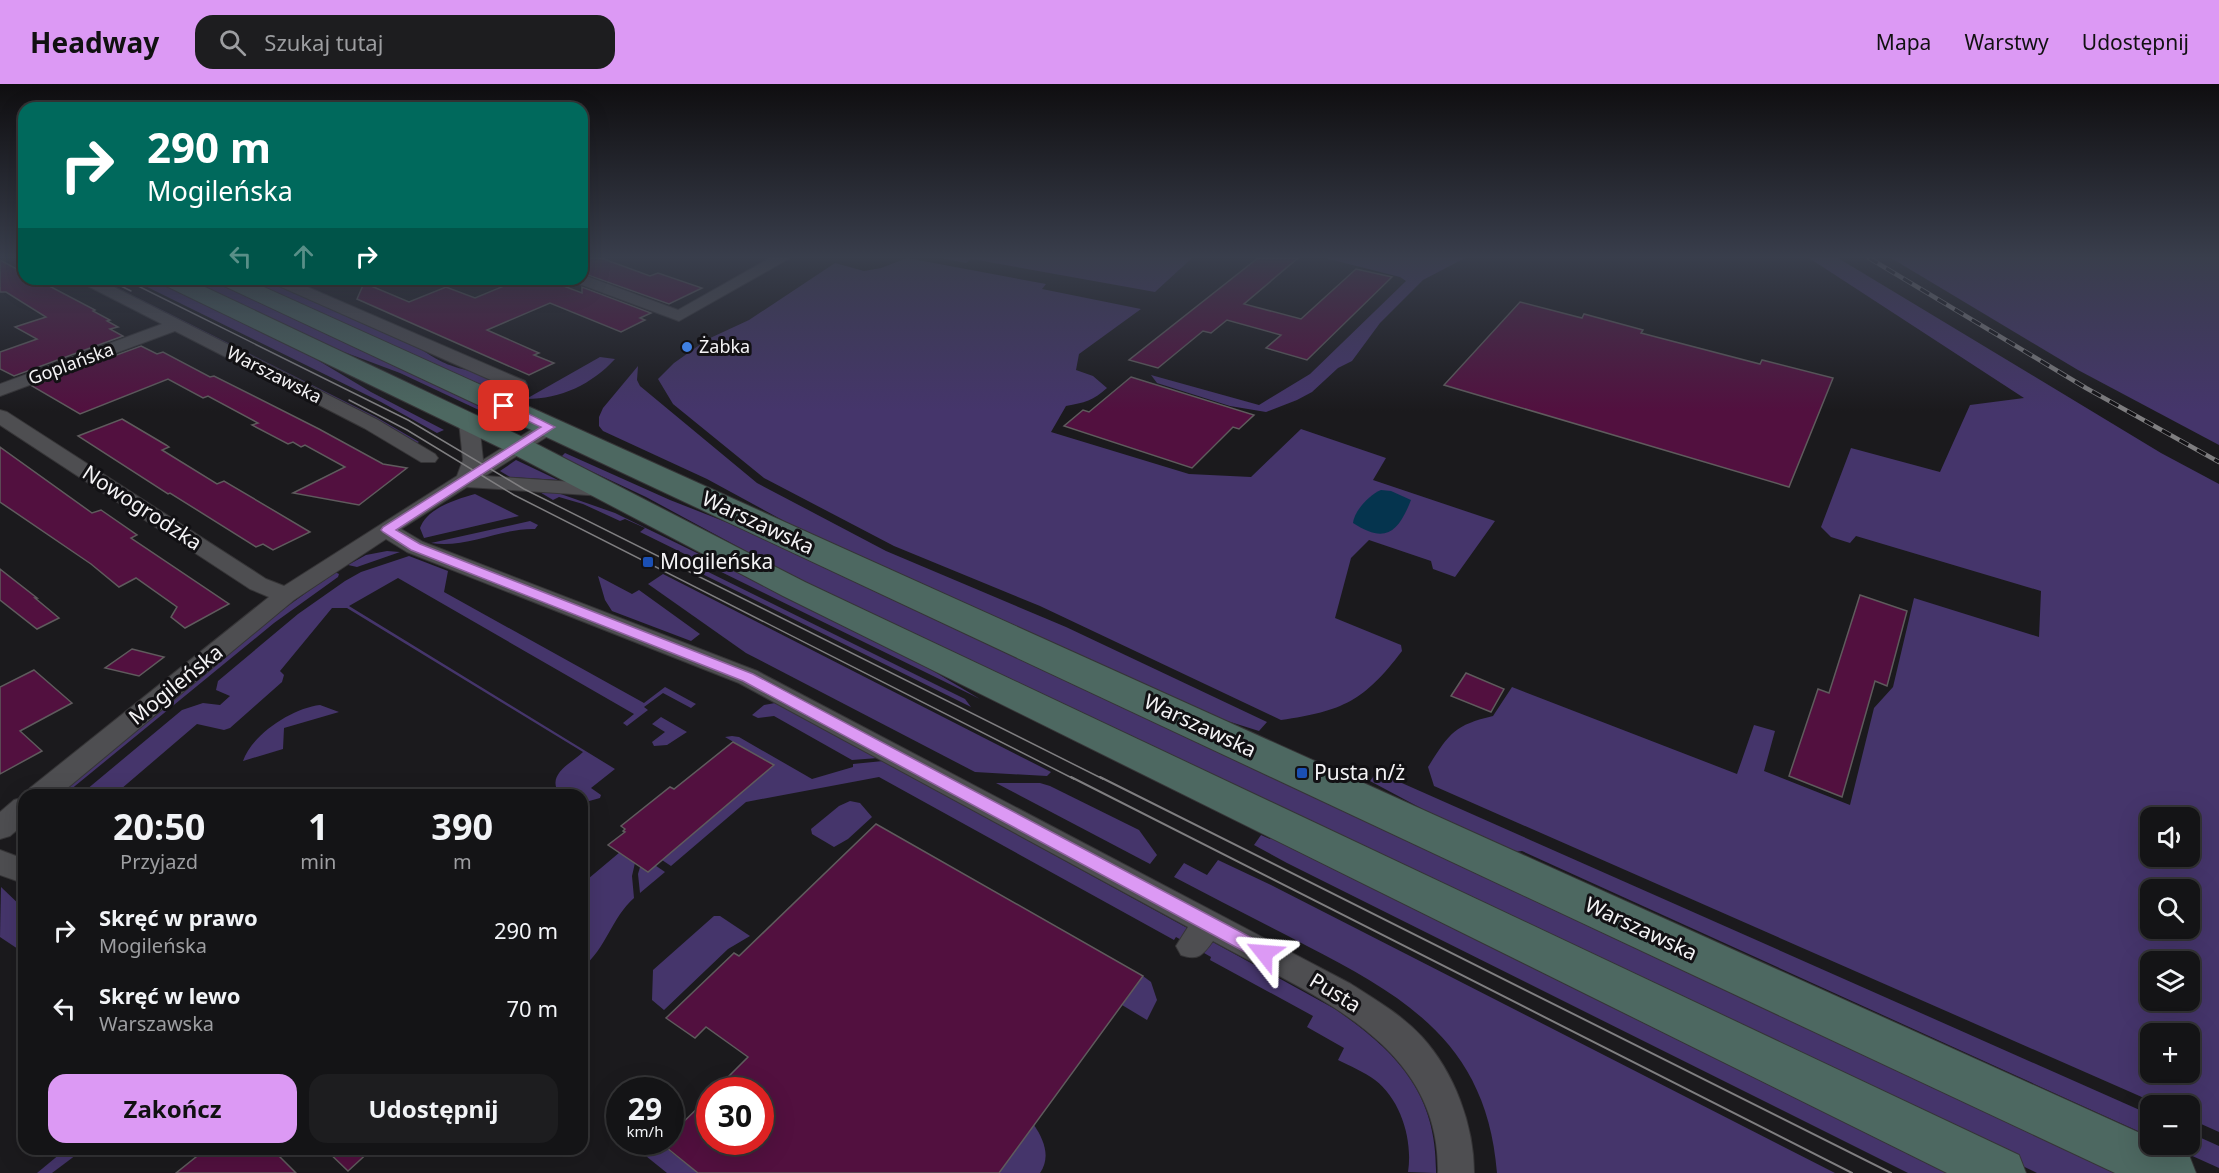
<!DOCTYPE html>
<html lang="pl">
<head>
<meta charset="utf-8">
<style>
  :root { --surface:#141416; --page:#1d1d1f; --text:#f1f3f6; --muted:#9d9ea1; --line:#333335; --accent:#dc99f4 }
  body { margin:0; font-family:"Noto Sans",sans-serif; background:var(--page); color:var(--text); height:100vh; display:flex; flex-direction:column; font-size:22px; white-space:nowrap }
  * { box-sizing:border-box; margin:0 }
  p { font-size:20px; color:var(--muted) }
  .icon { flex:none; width:33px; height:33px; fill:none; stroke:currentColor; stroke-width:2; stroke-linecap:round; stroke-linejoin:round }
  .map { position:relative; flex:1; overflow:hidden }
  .sheet { position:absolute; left:18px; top:705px; width:570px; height:366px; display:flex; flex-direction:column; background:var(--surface); border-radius:18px; box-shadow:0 6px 24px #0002,0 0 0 2px var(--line) }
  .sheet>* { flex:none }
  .guide { position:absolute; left:18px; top:18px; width:570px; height:183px; border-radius:18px; box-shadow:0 6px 24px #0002,0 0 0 2px var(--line); background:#00695c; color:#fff; overflow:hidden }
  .controls { position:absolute; left:2140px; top:723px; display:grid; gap:12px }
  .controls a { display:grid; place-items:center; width:60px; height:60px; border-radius:12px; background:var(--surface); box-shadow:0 6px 24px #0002,0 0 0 2px var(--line); font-size:30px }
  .speed { position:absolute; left:606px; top:993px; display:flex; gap:12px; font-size:30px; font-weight:700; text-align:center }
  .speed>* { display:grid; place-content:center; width:78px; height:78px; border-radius:50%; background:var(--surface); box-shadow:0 6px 24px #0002,0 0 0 2px var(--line); line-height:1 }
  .speed small { font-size:15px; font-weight:400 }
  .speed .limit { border:9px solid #d22; background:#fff; color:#111 }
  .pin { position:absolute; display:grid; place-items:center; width:51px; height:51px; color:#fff; margin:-26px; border-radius:12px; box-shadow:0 3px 9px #0006 }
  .me { position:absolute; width:66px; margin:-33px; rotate:298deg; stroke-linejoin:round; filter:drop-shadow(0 0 4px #0008) }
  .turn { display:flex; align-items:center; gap:21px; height:126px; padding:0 30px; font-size:27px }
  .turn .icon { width:78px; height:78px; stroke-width:2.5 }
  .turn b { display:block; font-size:42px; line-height:51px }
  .lanes { display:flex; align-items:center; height:57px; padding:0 30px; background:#0003; justify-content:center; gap:30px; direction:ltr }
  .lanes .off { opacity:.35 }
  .eta { display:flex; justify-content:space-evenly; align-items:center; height:102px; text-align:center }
  .eta b { font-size:36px; font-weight:700; line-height:42px }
  .action { display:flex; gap:12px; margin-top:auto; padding:12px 30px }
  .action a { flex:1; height:69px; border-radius:18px; background:var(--accent); color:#111; font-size:24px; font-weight:700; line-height:69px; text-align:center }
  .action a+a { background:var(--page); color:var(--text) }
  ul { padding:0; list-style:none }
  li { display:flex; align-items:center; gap:18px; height:78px; padding:0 30px }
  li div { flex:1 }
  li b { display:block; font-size:22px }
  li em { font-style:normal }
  header { display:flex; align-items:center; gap:36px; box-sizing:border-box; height:84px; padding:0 30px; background:var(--accent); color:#111 }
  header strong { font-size:28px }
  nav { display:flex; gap:33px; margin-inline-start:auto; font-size:21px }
  .search { width:420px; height:54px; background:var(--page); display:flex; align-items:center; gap:15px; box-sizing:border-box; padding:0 21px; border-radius:18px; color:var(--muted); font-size:22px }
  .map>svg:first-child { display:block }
  .green { fill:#45356b; fill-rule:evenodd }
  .water { fill:#05344e }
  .building { fill:#52103f; stroke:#5f5b5d; stroke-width:1.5 }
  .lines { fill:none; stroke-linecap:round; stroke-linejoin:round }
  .street-casing { stroke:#363537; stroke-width:2 }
  .secondary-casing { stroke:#363537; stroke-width:2 }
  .street { fill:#4e4e51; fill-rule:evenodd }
  .secondary { fill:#4d6861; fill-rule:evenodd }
  .tram-far1 { stroke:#7f7e80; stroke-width:1.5 }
  .tram { stroke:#7f7e80; stroke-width:2 }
  .rail-casing { stroke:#7f7e80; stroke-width:4.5 }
  .rail { stroke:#121114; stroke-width:3; stroke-dasharray:10; stroke-linecap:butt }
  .route { fill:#dc99f4; stroke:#8f639f; stroke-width:1.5 }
  .shop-dot { fill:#3f7fe0; stroke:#121114; stroke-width:2 }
  .transit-dot { fill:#1a4fb4; stroke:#121114; stroke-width:2 }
  .labels { text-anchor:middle; stroke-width:6; stroke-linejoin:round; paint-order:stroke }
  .far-poi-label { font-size:18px; fill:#f4f3f5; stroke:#121114; text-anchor:start }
  .far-street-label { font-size:18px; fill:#f4f3f5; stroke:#121114 }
  .street-label { font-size:21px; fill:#f4f3f5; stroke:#121114 }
  .poi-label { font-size:21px; fill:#f4f3f5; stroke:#121114; text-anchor:start }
</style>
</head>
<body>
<header>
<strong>Headway</strong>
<div class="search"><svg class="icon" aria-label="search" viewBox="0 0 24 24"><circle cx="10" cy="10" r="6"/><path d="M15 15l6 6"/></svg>Szukaj tutaj</div>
<nav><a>Mapa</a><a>Warstwy</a><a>Udostępnij</a></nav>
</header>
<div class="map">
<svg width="2219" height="1089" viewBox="0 0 2219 1089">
  <rect width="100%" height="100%" fill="#1b1a1d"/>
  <g class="green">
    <path d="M907 174 1046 200 1042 205 1141 225 1079 270 1076 286 1093 292 1107 304C1094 316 1084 319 1066 322L1051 348 1189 390 1251 393 1301 345 1386 374 1373 396 1495 437 1455 493 1433 485 1431 477 1369 456 1351 474 1335 534 1401 561 1402 567C1364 617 1343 627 1281 636L1040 522 894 462 764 394 673 320 658 295 674 279 708 255 749 236 835 179 864 187 881 184Z"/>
    <polygon points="941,174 1192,174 1155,208 972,175 966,179"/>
    <polygon points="1325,174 1465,174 1423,196 1380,239 1352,277 1338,284 1312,308 1297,316 1266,328 1230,322 1157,299 1151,291 1259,321 1310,290 1406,197 1400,193"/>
    <path d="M1809 174H1838L2161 369 2219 400V1048L2190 1035V1022L2160 1021 1434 702 1428 683C1449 650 1454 641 1493 632L1512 603 1737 690 1754 641 1775 647 1764 687 1850 721 1874 624 1893 603 1914 514 2039 553 2041 507 1856 452 1850 459 1831 453 1821 443 1851 364 1940 388 1970 321 2024 314ZM2151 734H2190V772H2151ZM2151 806H2190V844H2151ZM2151 878H2190V916H2151ZM2151 950H2190V988H2151Z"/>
    <polygon points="1891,174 2219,174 2219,361 2078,286"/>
    <polygon points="95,195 100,195 376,333 419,358 416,360"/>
    <polygon points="131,195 154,195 299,265 371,308 444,346 437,349 381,318"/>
    <polygon points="185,195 212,195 489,324 481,327 400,289 320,259"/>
    <path d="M244 195H263L422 266C439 277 446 281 466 286 481 289 497 300 511 306L516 305 521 307 510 313 494 308Z"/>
    <path d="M600 273 615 275C592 300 561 315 526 315Z"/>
    <polygon points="638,282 637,296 640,302 757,399 886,467 1066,543 1267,638 1259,647 1205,630 799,445 707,395 603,347 599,342 599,333 603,324"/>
    <polygon points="565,369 670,416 782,460 2135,1089 2037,1089 783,487 646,413 561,373"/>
    <polygon points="516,376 558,396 510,393 500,387"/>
    <polygon points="538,407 555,408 615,429 908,572 980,615 640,448 645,444 625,435 620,437 583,420 559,413 553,416"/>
    <path d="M475 410 519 432 424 454 420 444C427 424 457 415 475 410Z"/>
    <path d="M530 437 538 441 535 445C501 444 465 465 431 459Z"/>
    <polygon points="387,467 400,468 357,483 348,481 366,471"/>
    <path d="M409 472 448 487 444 508 644 619 665 603 696 620 691 624 663 609 644 623 648 626 627 642 623 639 634 630 398 494 349 522 615 685 591 704 601 711 600 714 582 719V711H560C545 690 571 680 583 668L347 524H332L280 587 284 591 282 598 230 644 224 646 197 640 114 711H80L182 626 203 619 220 621 230 612 216 606 218 597 298 530 345 497 361 488Z"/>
    <polygon points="684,476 965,615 971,623 680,479"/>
    <polygon points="335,488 339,490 338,493 274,539 64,711 56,711 267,537"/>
    <polygon points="663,490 1051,688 1047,692 975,688 746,569 648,500"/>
    <polygon points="598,492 632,510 639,506 700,550 691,557 612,527 605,516"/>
    <polygon points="775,619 780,620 878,674 852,676 774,632 758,634 752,631 764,621"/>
    <path d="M320 621 339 628 284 644 283 665 243 677C252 650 293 624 320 621Z"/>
    <polygon points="661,633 687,648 667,661 654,662 652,658 665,648 652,640"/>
    <path d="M732 652 739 653 812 695 853 683V680L883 677 1335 925C1397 968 1437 1009 1436 1089L1408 1088C1413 1056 1401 1016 1375 996 1364 988 1350 982 1338 976L1344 964 1307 943 1313 932 1210 876 1211 873 1176 853 1174 856 879 693 746 718 671 782 662 776 773 681 725 653Z"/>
    <polygon points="1377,688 2151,1031 2151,1053 1522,767 1505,769 1370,697"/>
    <polygon points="996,699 1040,699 1050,702 1139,746 1157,771 1150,780"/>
    <polygon points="850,717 860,719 872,733 848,755 834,763 812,750 811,745 839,722"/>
    <polygon points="1261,751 1270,755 1273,751 1966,1089 1908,1089 1287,779 1254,761"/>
    <path d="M626 763 637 770 632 792 634 814C612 833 606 865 582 884V800Z"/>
    <polygon points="643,773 665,788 640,809 638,790"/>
    <path d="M1218 776 1271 801 1835 1089H1497C1487 962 1410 915 1307 862 1263 839 1218 816 1174 793L1184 779 1207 791Z"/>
    <polygon points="1,803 24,825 24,869 0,853"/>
    <polygon points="714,832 720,832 750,852 728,865 664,926 652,916 653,886"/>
    <polygon points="1143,892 1151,898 1157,916 1147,936 1122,921"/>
    <path d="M1034 1041C1044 1056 1051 1073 1040 1089H999Z"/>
    <polygon points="2190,1049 2219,1062 2219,1084 2168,1061 2190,1060"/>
    <polygon points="642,1058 658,1058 698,1089 667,1089 636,1064"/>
    <polygon points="66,1065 84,1065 52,1089 37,1089"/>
  </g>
  <path class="water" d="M1381 406 1391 407 1411 416C1398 449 1385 460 1353 439 1354 427 1370 410 1381 406Z"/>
  <g class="building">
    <polygon points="582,174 601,174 650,192 658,189 702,204 669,220 582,189"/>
    <polygon points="1258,174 1298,174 1244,220 1301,235 1356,185 1392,193 1307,276 1266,264 1281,251 1227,236 1211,249 1203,247 1158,284 1129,276"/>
    <polygon points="0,176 24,189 24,195 36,195 95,226 93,227 110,236 107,237 118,243 110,245 123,252 14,292 0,285 0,268 37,255 15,243 46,233 6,208 0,208"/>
    <polygon points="521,195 545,195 582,209 582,203 651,229 640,234 645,236 621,248 550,219 487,246 539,269 534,271 554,279 529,291 357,215 364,199 409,218 446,203 475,214"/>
    <polygon points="1520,218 1582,234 1584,230 1643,246 1641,249 1760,280 1762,276 1833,294 1789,403 1444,301"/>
    <polygon points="141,262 157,270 163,268 210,293 214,292 319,345 383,380 407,384 359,421 293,409 345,383 305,361 301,363 293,358 288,360 252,341 258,339 208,312 203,314 168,295 80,330 32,302"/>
    <polygon points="1131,293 1254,331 1239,345 1233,343 1192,384 1064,342 1083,326 1089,328"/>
    <polygon points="122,335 166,361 169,363 162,366 217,400 224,397 310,448 273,466 263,460 256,463 170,409 168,410 78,352"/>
    <polygon points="0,363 92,429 101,426 137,451 131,454 229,520 185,544 171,533 177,523 136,494 119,503 91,480 0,418"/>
    <polygon points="0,485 37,514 35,514 59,534 37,545 0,516"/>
    <polygon points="1860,511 1907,527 1887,602 1875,597 1842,713 1789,692 1818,605 1829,609"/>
    <polygon points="132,565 164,573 139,592 105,584"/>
    <polygon points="34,586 72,619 20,647 42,667 0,690 0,603"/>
    <polygon points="1466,589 1504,605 1491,628 1451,612"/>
    <polygon points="733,658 774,681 648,788 608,761 625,748 623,747 625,745 621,742 670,703 674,705"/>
    <polygon points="876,740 1143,892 999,1089 698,1089 662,1060 664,1058 670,1058 670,1051 710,1012 710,1058 760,1058 760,1006 715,1006 748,973 706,943 695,954 666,934 734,869 739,872"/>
    <polygon points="206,1065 272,1065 296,1089 176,1089"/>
    <polygon points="325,1065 372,1065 348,1087"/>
  </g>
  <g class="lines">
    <g class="street-casing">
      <g id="street">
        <polygon points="770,174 790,174 679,237 574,198 572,195 582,195 582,191 586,192 678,226"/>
        <polygon points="78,195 98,195 378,336 435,370 438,374 435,378 421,378 364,344 175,247 0,312 0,300 162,240 80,198"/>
        <polygon points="268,195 289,195 525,297 527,301 525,305 511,305 270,198"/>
        <path d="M0 326 7 328 266 495 284 502 457 392 463 376 459 338 462 334H476L479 338 483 376 542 339H556L559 343 556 347 485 392 603 400 610 402 613 406 610 410 603 412 467 403 401 445 423 458 757 587 1351 900C1376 916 1402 931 1422 953 1454 988 1474 1041 1474 1089H1438C1441 958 1309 910 1213 857 1203 871 1198 877 1181 871L1176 862 1188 843 739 599 407 468 386 455 294 516 59 711H26L30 704 269 513 250 505 0 341Z"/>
        <polygon points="24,713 24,740 10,752 0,755 0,728 14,716"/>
        <polygon points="0,766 24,775 24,797 20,798 0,791"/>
      </g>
    </g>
    <g class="secondary-casing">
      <g id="secondary">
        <polygon points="159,195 188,195 529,356 805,498 2019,1071 2026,1089 1947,1089 783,512 509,368 162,200"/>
        <polygon points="217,195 246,195 2151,1054 2151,1060 2165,1060 2189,1071 2196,1089 2115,1089 220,200"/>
      </g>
    </g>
    <use href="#street" class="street"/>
    <use href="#secondary" class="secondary"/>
    <g class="tram-far1">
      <polyline points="107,195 131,207"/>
      <polyline points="124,195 408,336 524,405 1103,695"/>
      <polyline points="349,316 407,346 514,411 1074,695"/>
    </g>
    <g class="tram">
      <polyline points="1071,693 1852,1089"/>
      <polyline points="1100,693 1891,1089"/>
    </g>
    <g class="rail-casing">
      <polyline id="rail" points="1869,174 2086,304 2219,378"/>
    </g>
    <use href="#rail" class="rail"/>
  </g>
  <linearGradient id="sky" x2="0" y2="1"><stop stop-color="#0f0e10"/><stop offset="0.53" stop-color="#393e4c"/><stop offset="1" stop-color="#393e4c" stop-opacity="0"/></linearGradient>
  <rect width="2219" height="327" fill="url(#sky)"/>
  <polygon class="route" points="500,319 507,319 555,343 396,446 420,460 753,590 1271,864 1273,869 1271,875 1264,877 1258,875 743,597 411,466 383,448 381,446 383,443 541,343 500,324"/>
  <circle class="shop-dot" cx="687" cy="263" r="6"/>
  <g class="transit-dot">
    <rect x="642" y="472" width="12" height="12" rx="3"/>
    <rect x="1296" y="683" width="12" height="12" rx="3"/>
  </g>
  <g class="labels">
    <g class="far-poi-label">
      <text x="699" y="269">Żabka</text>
    </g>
    <g class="far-street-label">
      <text transform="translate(71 280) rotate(-20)" y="6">Goplańska</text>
      <text transform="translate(274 291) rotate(27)" y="6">Warszawska</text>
    </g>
    <g class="street-label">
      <text transform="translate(142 424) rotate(33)" y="7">Nowogrodzka</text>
      <text transform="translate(758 439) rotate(25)" y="7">Warszawska</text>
      <text transform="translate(176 601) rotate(-39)" y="7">Mogileńska</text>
      <text transform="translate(1200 642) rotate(25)" y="7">Warszawska</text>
      <text transform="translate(1641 845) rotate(25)" y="7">Warszawska</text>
      <text transform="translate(1335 909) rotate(31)" y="7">Pusta</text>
    </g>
    <g class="poi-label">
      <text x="660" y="485">Mogileńska</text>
      <text x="1314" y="696">Pusta n/ż</text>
    </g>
  </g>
</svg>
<div class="controls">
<a><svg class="icon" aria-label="sound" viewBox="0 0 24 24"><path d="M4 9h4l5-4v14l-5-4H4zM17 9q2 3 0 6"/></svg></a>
<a><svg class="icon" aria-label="search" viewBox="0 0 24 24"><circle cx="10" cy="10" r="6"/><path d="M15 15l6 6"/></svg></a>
<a><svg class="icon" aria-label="layers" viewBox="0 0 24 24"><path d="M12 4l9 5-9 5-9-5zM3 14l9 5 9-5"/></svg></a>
<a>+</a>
<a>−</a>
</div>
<div class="speed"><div>29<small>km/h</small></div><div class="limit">30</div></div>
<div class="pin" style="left:504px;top:322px;background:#d93025"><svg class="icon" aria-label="arrive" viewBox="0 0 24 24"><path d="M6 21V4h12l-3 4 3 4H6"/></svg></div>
<svg class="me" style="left:1264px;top:869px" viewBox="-20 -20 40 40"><path d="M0-17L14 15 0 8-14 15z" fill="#dc99f4" stroke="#fff" stroke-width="4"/></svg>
<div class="guide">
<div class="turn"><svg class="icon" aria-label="right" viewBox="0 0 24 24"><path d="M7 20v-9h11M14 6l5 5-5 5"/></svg><div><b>290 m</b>Mogileńska</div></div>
<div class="lanes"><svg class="icon off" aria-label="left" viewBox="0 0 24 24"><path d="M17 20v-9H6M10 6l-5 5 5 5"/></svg><svg class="icon off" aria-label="ahead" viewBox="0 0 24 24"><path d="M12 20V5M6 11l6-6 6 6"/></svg><svg class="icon" aria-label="right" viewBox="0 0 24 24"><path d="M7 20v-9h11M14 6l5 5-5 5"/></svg></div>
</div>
<section class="sheet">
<div class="eta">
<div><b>20:50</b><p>Przyjazd</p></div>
<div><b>1</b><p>min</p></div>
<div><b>390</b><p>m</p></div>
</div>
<ul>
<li><svg class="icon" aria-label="right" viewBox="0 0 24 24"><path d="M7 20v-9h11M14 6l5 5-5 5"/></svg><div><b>Skręć w prawo</b><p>Mogileńska</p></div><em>290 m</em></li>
<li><svg class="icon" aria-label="left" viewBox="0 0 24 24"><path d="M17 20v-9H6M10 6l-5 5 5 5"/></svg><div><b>Skręć w lewo</b><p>Warszawska</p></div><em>70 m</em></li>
</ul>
<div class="action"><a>Zakończ</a><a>Udostępnij</a></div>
</section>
</div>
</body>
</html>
